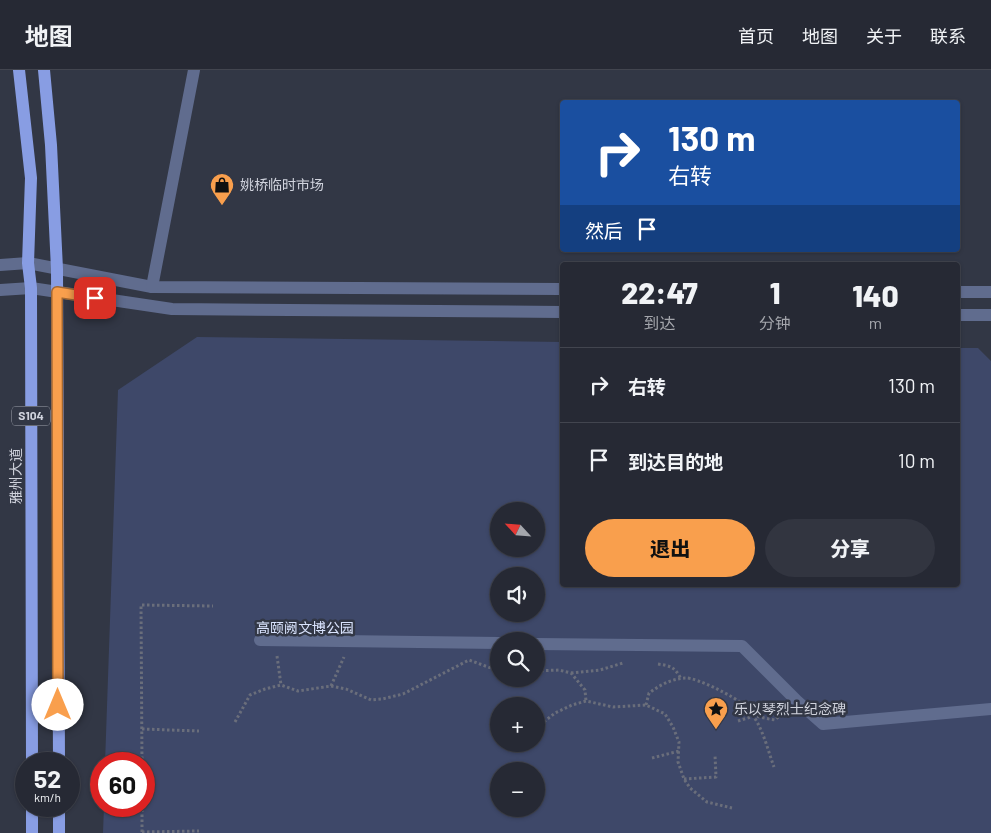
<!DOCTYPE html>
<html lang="zh">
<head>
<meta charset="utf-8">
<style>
  :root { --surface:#262934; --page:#323540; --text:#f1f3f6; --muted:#a4a6ac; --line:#42454f; --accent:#f99f4d }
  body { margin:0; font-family:Barlow,"Noto Sans SC",sans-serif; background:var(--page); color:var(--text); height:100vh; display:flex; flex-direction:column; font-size:19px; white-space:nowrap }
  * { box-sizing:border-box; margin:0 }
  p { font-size:16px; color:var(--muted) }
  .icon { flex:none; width:28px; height:28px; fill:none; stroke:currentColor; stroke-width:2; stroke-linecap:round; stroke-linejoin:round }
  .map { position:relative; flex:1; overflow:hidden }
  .side { position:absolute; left:560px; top:192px; width:400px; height:325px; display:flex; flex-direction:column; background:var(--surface); border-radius:5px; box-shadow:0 1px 4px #0004,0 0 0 1px var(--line) }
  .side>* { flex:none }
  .top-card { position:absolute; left:560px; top:30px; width:400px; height:152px; border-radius:5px; box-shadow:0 1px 4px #0004,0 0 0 1px var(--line); background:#1a4fa0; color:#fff; overflow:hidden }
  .needle { width:32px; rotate:296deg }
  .tools { position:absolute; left:490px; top:432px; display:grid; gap:10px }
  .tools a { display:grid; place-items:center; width:55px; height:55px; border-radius:50%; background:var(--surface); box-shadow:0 1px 4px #0004,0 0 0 1px var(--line); font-size:25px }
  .speed { position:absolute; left:15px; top:682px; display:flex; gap:10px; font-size:25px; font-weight:700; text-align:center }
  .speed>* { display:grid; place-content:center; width:65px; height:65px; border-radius:50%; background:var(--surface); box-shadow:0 1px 4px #0004,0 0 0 1px var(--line); line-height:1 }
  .speed small { font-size:12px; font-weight:400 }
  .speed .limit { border:8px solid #d22; background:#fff; color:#111 }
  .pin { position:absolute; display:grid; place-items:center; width:42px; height:42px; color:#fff; margin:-21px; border-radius:10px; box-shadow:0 2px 8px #0006 }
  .me { position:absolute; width:55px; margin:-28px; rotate:0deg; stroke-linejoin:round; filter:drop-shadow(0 0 4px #0008) }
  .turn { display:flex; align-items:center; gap:18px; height:105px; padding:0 25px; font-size:22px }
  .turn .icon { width:65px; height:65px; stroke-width:2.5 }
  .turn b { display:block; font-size:35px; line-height:42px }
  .then { display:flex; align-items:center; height:48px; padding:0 25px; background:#0003; gap:10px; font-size:19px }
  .eta { display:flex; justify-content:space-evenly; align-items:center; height:85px; text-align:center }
  .eta b { font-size:30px; font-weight:800; line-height:35px }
  .action { display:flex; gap:10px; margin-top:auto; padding:10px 25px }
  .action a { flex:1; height:58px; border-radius:30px; background:var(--accent); color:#111; font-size:20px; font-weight:800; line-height:58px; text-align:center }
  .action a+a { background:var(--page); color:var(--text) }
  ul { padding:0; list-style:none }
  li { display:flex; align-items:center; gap:15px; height:75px; padding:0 25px; border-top:1px solid var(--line) }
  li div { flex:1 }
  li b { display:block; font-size:19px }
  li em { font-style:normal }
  header { display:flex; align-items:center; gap:30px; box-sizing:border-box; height:70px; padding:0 25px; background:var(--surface); border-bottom:1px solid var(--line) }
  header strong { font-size:24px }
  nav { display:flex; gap:28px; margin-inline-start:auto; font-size:18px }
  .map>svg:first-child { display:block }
  .green { fill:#3e4869; fill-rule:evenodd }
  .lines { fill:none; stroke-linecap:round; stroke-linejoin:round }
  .path { stroke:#6a6e7b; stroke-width:3; stroke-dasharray:2.5 2.5; stroke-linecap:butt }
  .minor { stroke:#606c8e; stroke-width:12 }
  .major { stroke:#889de3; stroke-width:12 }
  .route-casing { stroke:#a26732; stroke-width:12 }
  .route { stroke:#f99f4d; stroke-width:9 }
  .labels { text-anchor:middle; stroke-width:5; stroke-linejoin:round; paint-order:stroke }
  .shield { fill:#323745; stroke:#a1a4af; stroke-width:1 }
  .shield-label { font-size:12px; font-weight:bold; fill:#d0d3dd }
  .poi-label { font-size:14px; fill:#d0d3dd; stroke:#323745; text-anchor:start }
  .street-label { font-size:14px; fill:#d0d3dd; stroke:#323745 }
  .park-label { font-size:14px; fill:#dae4fe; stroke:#323745 }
</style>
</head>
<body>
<header>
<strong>地图</strong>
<nav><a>首页</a><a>地图</a><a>关于</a><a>联系</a></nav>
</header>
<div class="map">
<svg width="991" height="763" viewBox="0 0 991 763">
  <rect width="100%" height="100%" fill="#323745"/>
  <path class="green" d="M197 267 562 272V515H958V278H978L991 291V763H103L104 736H144V694H105L118 320ZM499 441H536V479H499ZM499 506H536V544H499ZM499 571H536V609H499ZM499 636H536V674H499ZM499 701H536V739H499Z"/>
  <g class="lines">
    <g class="path">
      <polyline points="277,586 281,615"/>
      <path d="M658 594C671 596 675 597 681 609"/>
      <polyline points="536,601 559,600 571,603 585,620 586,631"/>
      <polyline points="571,603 600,600 623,593"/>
      <polyline points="331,616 344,587"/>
      <path d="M646 635 649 623C660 615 671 609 685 608 696 607 735 627 744 635 748 638 752 643 754 647 764 662 768 681 774 697"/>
      <polyline points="738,651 754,646 775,650 785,641"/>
      <polyline points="235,652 250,625 265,619 281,615 298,621 331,616 346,619 371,630 382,629 403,624 469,590 499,601"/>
      <polyline points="536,658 555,643 572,635 586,631 613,637 646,635 665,644 673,657 679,672 678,692 684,709 690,718 707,732 732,738"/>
      <polyline points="142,659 199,661"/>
      <polyline points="652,688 679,681"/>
      <polyline points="142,694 141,535 213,536"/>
      <polyline points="684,709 716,707 715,685"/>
      <polyline points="142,762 199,761"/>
      <polyline points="142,762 142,736"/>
    </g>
    <g class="minor">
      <polyline points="0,195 28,193 152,217 562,219"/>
      <polyline points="152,217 194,0"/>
      <polyline points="0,220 31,218 172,239 562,242"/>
      <polyline points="958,222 991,222"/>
      <polyline points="958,245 991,245"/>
      <polyline points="260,570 499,573"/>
      <polyline points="536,574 742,576 797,631 823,654 991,639"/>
    </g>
    <g class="major">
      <polyline points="19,0 31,108 28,193 31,218 32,694"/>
      <polyline points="44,0 51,75 57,199 59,694"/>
      <polyline points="32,736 32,763"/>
      <polyline points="59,736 59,763"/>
    </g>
  </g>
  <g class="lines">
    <g class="route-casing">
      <polyline id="route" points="58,635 57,222 95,228"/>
    </g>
    <use href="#route" class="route"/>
  </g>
  <defs>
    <g id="shop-pin" transform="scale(1.25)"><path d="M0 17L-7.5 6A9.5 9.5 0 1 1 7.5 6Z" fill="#f99f4d" stroke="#323745"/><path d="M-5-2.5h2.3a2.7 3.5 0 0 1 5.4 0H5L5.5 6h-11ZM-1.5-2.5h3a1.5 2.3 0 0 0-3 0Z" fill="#111"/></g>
    <g id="sight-pin" transform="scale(1.25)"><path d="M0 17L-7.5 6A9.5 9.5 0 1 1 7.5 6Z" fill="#f99f4d" stroke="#323745"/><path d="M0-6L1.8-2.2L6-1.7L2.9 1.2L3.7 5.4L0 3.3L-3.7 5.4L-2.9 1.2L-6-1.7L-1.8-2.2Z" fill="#111"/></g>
  </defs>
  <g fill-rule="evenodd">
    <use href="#shop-pin" x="222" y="115"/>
    <use href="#sight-pin" x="716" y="639"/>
  </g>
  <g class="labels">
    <rect class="shield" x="12" y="336.5" width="38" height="19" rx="4"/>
    <g class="shield-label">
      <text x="31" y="350">S104</text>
    </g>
    <g class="poi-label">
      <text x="240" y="120">姚桥临时市场</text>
      <text x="734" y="644">乐以琴烈士纪念碑</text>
    </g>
    <g class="street-label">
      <text transform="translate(16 406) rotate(-90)" y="5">雅州大道</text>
    </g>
    <g class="park-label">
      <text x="305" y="563">高颐阙文博公园</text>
    </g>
  </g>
</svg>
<div class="tools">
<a><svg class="needle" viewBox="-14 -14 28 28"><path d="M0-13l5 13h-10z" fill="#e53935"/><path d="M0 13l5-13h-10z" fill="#a4a6ac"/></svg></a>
<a><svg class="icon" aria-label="sound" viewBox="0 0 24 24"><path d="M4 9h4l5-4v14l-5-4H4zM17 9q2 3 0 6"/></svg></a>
<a><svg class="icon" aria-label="search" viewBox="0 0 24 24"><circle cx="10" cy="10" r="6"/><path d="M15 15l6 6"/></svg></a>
<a>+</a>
<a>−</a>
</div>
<div class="speed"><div>52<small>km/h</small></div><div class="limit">60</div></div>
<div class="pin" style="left:95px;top:228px;background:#d93025"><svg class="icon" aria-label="arrive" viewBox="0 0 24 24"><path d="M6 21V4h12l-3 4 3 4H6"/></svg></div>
<svg class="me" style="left:58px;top:635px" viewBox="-20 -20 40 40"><circle r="19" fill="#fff"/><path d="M0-13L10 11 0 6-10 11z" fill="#f99f4d"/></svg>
<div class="top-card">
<div class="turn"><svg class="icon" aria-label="right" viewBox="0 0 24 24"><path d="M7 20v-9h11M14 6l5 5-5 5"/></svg><div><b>130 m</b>右转</div></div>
<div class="then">然后<svg class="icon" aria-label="arrive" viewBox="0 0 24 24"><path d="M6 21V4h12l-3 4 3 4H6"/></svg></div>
</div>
<section class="side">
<div class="eta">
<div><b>22:47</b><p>到达</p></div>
<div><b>1</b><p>分钟</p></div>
<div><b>140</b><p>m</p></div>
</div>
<ul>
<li><svg class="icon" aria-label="right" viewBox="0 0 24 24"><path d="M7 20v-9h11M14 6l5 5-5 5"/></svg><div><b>右转</b></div><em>130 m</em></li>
<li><svg class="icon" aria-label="arrive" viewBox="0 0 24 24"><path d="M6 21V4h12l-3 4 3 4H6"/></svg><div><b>到达目的地</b></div><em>10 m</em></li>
</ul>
<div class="action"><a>退出</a><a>分享</a></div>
</section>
</div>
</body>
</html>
